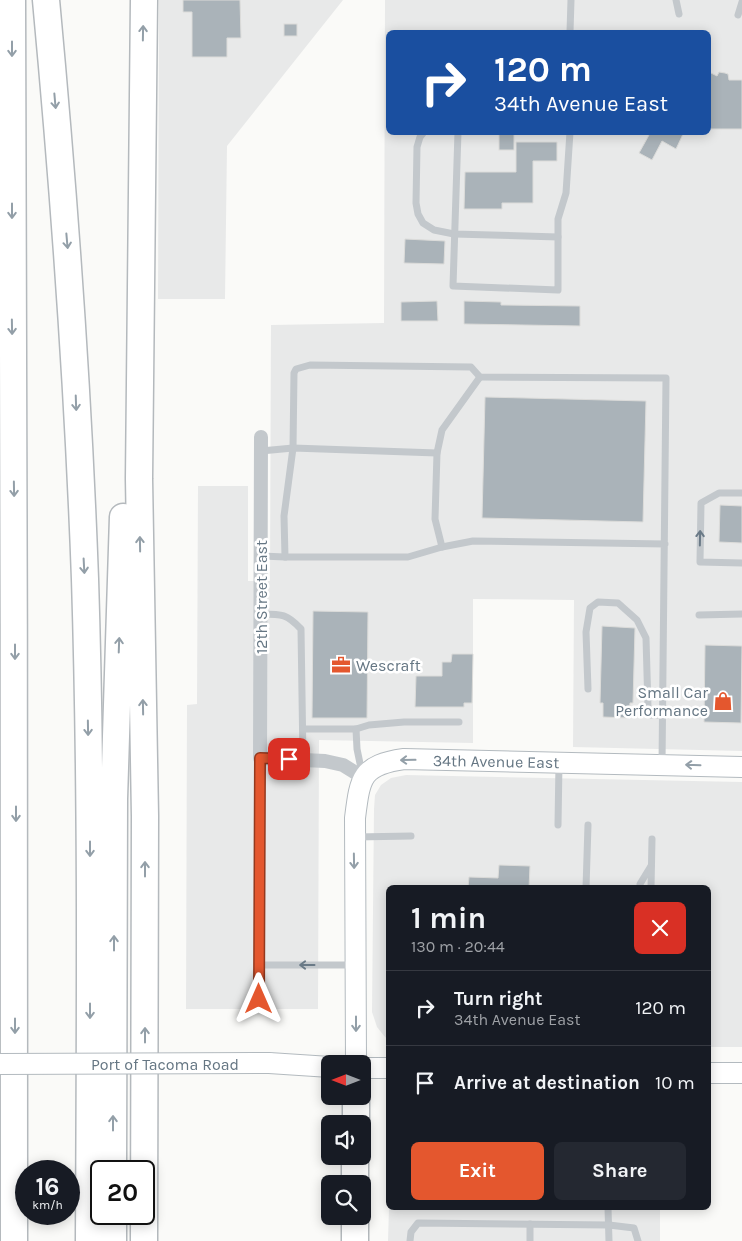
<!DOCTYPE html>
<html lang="en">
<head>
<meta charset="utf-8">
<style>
  :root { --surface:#171b24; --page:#242831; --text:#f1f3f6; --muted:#9ea1a6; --line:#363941; --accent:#e4572e }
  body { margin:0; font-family:Karla,sans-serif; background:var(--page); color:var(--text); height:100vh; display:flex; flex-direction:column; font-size:19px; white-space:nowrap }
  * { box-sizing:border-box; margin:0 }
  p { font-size:16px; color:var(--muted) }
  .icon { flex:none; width:28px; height:28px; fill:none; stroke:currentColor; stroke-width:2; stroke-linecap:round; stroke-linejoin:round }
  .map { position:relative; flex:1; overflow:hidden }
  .drawer { position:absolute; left:386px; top:885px; width:325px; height:325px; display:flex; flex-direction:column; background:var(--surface); border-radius:8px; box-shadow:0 2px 12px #0003 }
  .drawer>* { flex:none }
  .banner { position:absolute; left:386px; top:30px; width:325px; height:105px; border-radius:8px; box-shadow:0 2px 12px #0003; background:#1a4fa0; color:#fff; overflow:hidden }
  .needle { width:32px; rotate:270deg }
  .tools { position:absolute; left:321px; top:1055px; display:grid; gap:10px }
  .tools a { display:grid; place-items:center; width:50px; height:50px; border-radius:8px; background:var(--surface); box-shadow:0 2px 12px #0003; font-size:25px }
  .speed { position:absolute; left:15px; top:1160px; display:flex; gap:10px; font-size:25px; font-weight:700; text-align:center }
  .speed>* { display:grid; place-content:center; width:65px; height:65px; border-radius:50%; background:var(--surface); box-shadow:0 2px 12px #0003; line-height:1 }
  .speed small { font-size:12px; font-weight:400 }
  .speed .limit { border:2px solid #111; border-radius:8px; background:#fff; color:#111 }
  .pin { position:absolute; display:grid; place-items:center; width:42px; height:42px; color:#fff; margin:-21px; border-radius:10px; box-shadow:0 2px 8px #0006 }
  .me { position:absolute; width:55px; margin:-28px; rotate:0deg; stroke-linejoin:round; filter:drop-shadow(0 0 4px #0008) }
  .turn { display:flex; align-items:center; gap:18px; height:105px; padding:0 25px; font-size:22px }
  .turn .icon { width:65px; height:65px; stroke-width:2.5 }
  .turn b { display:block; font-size:35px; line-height:42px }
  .round { display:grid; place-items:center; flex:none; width:52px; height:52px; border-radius:8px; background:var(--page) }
  .summary { display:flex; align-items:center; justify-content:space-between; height:85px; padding:0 25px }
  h1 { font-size:30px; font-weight:700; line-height:38px }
  .button { display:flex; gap:10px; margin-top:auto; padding:10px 25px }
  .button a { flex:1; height:58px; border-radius:8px; background:var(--accent); color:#fff; font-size:20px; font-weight:700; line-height:58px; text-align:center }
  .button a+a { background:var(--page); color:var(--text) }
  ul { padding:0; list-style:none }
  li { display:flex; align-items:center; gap:15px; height:75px; padding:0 25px; border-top:1px solid var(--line) }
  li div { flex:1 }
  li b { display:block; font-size:19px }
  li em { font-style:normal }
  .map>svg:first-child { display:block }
  .built { fill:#e8e9e9; fill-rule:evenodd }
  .building { fill:#aab3b9; stroke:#dcdcda }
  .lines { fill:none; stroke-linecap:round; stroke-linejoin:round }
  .secondary-casing { stroke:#b3babf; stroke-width:22 }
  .highway-casing { stroke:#b4b9bd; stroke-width:29 }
  .lane { stroke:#c3c8cc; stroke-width:7 }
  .street { stroke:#c3c8cc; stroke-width:14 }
  .secondary { stroke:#fff; stroke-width:20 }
  .highway { stroke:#fff; stroke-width:26 }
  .secondary-bridge-casing { stroke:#b3babf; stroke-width:22; stroke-linecap:butt }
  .secondary-bridge { stroke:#fff; stroke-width:20 }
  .oneway { stroke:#939fa8 }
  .oneway2 { stroke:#6a7a87 }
  .route-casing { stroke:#94391e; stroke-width:12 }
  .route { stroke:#e4572e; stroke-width:9 }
  .labels { text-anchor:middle; stroke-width:5; stroke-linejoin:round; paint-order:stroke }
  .street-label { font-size:16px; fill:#657683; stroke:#fff }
  .poi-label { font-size:16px; fill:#657683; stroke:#fff; text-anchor:start }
</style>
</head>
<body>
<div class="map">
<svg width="742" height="1241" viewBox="0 0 742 1241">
  <rect width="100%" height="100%" fill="#fafaf8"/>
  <g class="built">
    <polygon points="159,0 343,0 227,146 225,299 158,299"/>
    <path d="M385 0H742V751L573 747 574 600 473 599V743L319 740 318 1009H186L187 705 197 704 198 486H248V581H270L271 325 384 323ZM389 32H709V132H389Z"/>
    <polygon points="406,775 742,782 742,1047 709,1047 709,888 389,888 389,1040 385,1037 377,1027 372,1012 374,809 375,795 381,785 391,778"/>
    <polygon points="389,1208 660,1208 660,1241 388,1241"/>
  </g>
  <g class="building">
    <polygon points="183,0 240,0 241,38 227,38 227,57 192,57 192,12 183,12"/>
    <rect x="284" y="24" width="13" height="12"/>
    <polygon points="709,72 717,76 719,72 725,73 728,74 729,80 742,80 742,129 709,129"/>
    <rect x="499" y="132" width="15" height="18"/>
    <polygon points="644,132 684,132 676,149 662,141 652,160 639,153 649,135"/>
    <polygon points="516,142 557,142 557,161 533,161 533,203 502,203 502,209 464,209 465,172 516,172"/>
    <polygon points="405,239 445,241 444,264 404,263"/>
    <polygon points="437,301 438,321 401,321 401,302"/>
    <polygon points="464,301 501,302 501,305 580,306 580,326 464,324"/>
    <polygon points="485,397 646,401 643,522 482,518"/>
    <polygon points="720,505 742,506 742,543 719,542"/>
    <polygon points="313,611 368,612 367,718 312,718"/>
    <polygon points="602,626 635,628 633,703 630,703 629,718 603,717 603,703 600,703"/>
    <polygon points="705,645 742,646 741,723 704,722"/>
    <polygon points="452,654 473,654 472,703 464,703 464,707 415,707 416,676 442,676 442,662 451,662"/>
    <polygon points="499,865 530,866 529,888 468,888 469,877 498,878"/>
  </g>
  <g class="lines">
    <g class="secondary-casing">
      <g id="secondary">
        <polyline points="269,1063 330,1067"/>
        <path d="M356 1064 355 818C360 778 361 765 404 759L742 767"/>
        <polyline points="362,1068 389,1068"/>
        <polyline points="709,1073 742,1073"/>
      </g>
    </g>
    <g class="highway-casing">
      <g id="highway">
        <path d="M12 0C11 414 17 827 14 1241"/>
        <path d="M46 0C64 193 78 386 85 579 92 800 90 1020 89 1241"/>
        <polyline points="144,0 139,479 145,816 144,1241"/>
        <polyline points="356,1124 356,1096"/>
        <polyline points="113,1171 114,799 123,517"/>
        <polyline points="355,1184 355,1156"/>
        <polyline points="113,1241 113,1214"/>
        <polyline points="355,1241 355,1216"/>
      </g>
    </g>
    <g class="lane">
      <polyline points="676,0 679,14"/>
      <polyline points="738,15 742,2"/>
      <polyline points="570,32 571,0"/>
      <polyline points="424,132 420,137 417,147 416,203 418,214 423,223 434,230 454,234 558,237"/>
      <polyline points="458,132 453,286 558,290 558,219 566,193 570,132"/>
      <polyline points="261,451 293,448 437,453"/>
      <polyline points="742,493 719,493 701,503 700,562 742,563"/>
      <polyline points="442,547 435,519 437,453 442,430 480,377"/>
      <polyline points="262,556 285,557"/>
      <path d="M262 614C282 614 287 614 301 629L303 760"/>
      <polyline points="699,615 742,614"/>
      <polyline points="588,689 586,632 590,608 598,602 618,603 637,620 646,638 648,708 651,715 662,715"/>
      <polyline points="303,729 356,729 369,725 404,722 459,722"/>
      <polyline points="356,729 357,749 362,773"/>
      <path d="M662 764C664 635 665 506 666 378L480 377 471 367 310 365 296 369 294 373 293 448 284 516 285 557H408L442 547 473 541 665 544"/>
      <polyline points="558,825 559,763"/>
      <polyline points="356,837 411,836"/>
      <polyline points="586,888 588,825"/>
      <polyline points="640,888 640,884 651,866"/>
      <polyline points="651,888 652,839"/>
      <polyline points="259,965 353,965"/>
      <polyline points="259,999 260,758"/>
      <polyline points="608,1208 609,1241"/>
      <polyline points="530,1224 530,1241"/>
      <polyline points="410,1241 411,1232 418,1223 609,1225 634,1228 638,1241"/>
    </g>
    <polyline class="street" points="261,437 260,758 325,761 343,765 364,778"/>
    <use href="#secondary" class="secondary"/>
    <use href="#highway" class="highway"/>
    <g class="secondary-bridge-casing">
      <polyline id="secondary-bridge" points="0,1064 269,1063"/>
    </g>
    <use href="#secondary-bridge" class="secondary-bridge"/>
  </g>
  <defs><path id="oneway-shaft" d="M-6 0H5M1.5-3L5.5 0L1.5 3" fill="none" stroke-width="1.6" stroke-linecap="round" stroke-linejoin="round" transform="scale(1.25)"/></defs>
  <g class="oneway">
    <use href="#oneway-shaft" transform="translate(143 33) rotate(-89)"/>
    <use href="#oneway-shaft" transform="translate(12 49) rotate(90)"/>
    <use href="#oneway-shaft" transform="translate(55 101) rotate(85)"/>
    <use href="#oneway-shaft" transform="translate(12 211) rotate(90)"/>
    <use href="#oneway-shaft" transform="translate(67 241) rotate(85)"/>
    <use href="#oneway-shaft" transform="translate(12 327) rotate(89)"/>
    <use href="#oneway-shaft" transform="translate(76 403) rotate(88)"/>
    <use href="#oneway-shaft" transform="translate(14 489) rotate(89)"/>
    <use href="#oneway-shaft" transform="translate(140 544) rotate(-91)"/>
    <use href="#oneway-shaft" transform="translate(84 566) rotate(87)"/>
    <use href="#oneway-shaft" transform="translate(119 645) rotate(-88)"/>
    <use href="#oneway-shaft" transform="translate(15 652) rotate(90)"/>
    <use href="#oneway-shaft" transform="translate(143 707) rotate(-91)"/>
    <use href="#oneway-shaft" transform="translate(88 728) rotate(89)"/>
    <use href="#oneway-shaft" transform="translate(408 760) rotate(179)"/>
    <use href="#oneway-shaft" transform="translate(693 765) rotate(-178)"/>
    <use href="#oneway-shaft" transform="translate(16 814) rotate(90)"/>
    <use href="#oneway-shaft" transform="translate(90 849) rotate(90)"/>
    <use href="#oneway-shaft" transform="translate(354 861) rotate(89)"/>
    <use href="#oneway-shaft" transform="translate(145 869) rotate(-90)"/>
    <use href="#oneway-shaft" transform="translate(114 943) rotate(-90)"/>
    <use href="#oneway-shaft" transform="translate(90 1011) rotate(90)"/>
    <use href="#oneway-shaft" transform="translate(356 1024) rotate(90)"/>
    <use href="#oneway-shaft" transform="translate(15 1026) rotate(90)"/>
    <use href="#oneway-shaft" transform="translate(145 1035) rotate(-90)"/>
    <use href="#oneway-shaft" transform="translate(113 1123) rotate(-90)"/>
  </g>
  <g class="oneway2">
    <use href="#oneway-shaft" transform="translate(700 538) rotate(-89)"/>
    <use href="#oneway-shaft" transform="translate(307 965) rotate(180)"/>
  </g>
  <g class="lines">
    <g class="route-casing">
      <polyline id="route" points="259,999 260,758 289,759"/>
    </g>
    <use href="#route" class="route"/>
  </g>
  <defs>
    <g id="office-bare" transform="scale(1.5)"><path d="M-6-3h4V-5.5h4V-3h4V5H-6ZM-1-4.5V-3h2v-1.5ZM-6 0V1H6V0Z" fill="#e4572e" stroke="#fff" stroke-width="2.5" paint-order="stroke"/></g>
    <g id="shop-bare" transform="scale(1.5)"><path d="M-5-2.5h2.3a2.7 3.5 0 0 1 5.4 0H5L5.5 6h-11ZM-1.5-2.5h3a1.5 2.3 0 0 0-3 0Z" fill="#e4572e" stroke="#fff" stroke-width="2.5" paint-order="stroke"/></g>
  </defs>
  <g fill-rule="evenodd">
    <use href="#office-bare" x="341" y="665"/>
    <use href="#shop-bare" x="723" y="701"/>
  </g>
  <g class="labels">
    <g class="street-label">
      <text transform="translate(261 597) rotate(-90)" y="6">12th Street East</text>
      <text transform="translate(496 761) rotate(1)" y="6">34th Avenue East</text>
      <text x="165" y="1070">Port of Tacoma Road</text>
    </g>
    <g class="poi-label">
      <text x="356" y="671">Wescraft</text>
      <text x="708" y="698" text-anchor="end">Small Car<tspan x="708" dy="18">Performance</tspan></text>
    </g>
  </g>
</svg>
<div class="tools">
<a><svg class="needle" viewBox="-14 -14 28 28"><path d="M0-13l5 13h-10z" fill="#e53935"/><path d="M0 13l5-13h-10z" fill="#9ea1a6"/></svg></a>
<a><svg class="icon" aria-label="sound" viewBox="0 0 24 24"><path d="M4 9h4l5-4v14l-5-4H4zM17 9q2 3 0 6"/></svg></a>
<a><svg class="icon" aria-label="search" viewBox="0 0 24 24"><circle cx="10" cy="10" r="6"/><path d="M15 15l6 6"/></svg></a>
</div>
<div class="speed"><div>16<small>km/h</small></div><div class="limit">20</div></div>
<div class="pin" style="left:289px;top:759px;background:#d93025"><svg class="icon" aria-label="arrive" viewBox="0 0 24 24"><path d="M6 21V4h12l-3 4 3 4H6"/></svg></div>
<svg class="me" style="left:259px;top:999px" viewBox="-20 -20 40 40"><path d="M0-17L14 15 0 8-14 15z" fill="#e4572e" stroke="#fff" stroke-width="4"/></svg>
<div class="banner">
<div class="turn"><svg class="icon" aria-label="right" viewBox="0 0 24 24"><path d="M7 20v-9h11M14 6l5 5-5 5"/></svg><div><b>120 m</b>34th Avenue East</div></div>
</div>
<section class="drawer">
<div class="summary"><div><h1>1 min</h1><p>130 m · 20:44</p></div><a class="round" style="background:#d93025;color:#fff"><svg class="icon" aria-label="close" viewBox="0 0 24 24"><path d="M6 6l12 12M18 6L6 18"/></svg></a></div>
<ul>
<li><svg class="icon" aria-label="right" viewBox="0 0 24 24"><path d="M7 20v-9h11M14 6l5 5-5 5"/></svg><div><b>Turn right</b><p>34th Avenue East</p></div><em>120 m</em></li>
<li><svg class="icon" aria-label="arrive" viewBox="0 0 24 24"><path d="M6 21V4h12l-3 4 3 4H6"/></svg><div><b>Arrive at destination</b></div><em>10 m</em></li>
</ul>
<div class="button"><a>Exit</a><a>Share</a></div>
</section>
</div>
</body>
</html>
